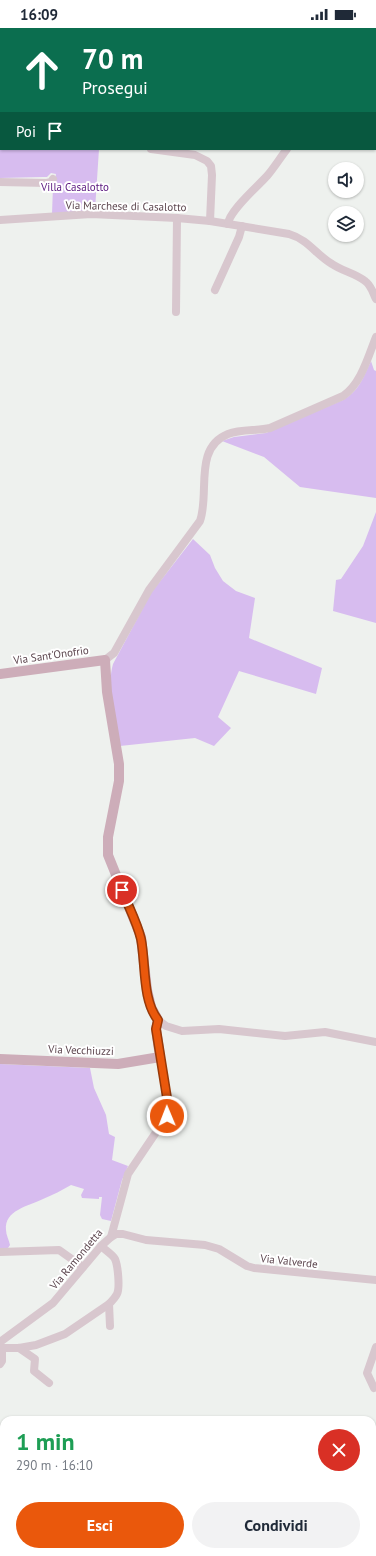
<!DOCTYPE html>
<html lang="it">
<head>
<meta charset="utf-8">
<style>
  :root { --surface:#fff; --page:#f2f2f3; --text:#1f2937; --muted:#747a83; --accent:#ea580c }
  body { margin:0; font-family:"PT Sans",sans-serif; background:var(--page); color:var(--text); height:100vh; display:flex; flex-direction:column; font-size:15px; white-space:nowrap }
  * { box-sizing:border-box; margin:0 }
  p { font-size:13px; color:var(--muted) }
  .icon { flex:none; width:22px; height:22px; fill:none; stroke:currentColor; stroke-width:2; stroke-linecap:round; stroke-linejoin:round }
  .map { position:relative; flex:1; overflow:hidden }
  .side { position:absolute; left:0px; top:1388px; width:376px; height:140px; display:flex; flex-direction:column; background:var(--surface); border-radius:12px 12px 0 0; box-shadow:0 1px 3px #0004 }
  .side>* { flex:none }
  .guide { position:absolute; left:0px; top:0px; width:376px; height:122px; box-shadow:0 1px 3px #0004; background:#0b6e4f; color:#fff; overflow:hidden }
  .tools { position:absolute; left:328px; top:134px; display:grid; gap:8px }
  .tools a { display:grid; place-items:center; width:36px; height:36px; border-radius:50%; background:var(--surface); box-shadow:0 1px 3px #0004; font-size:20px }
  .pin { position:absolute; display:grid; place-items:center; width:34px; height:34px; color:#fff; margin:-17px; border:2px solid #fff; border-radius:50%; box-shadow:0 1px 4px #0007 }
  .me { position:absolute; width:44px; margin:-22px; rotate:359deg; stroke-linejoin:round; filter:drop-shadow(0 0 3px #0008) }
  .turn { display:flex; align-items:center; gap:14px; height:84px; padding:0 16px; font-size:18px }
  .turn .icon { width:52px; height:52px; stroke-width:2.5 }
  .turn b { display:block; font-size:28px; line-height:34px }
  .then { display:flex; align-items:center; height:38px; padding:0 16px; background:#0003; gap:8px; font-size:15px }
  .round { display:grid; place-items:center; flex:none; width:42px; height:42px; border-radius:21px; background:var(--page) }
  .headline { display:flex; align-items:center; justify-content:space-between; height:68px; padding:0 16px }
  h1 { font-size:24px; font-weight:800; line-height:30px; color:#1e9e55 }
  .primary-button { display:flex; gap:8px; margin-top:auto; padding:8px 16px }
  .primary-button a { flex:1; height:46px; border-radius:24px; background:var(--accent); color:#fff; font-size:16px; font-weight:800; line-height:46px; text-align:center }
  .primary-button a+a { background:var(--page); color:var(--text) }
  .status { display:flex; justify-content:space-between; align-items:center; height:28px; padding:0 20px; background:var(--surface); direction:ltr }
  .status svg { height:11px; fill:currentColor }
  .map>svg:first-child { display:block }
  .green { fill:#d7bcef }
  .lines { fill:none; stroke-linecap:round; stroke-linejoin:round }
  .highway-casing { stroke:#a97083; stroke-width:13 }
  .minor { stroke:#d8c7ce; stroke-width:8 }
  .major { stroke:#cdadb9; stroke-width:10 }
  .highway { stroke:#be8598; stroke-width:11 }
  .route-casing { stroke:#983908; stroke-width:10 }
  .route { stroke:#ea580c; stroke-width:7 }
  .labels { text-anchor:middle; stroke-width:4; stroke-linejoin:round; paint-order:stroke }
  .park-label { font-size:11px; fill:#59167e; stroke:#fff }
  .street-label { font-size:11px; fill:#5c464e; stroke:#fff }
</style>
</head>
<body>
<div class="status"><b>16:09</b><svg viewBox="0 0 49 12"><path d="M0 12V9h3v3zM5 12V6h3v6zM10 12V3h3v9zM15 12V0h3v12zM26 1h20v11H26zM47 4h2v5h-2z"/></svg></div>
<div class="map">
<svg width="376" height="1528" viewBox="0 0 376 1528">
  <rect width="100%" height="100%" fill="#eef1ee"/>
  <g class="green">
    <polygon points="0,39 1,121 99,121 95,182 87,180 86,183 52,186 53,158 54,157 56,146 51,145 47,149 43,149 0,150"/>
    <path d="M371 333 374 342 376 343V470L300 459 264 429 222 413 234 409 266 405 343 372C359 363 363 350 371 333Z"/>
    <polygon points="376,484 376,595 333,583 336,552 341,551 363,518"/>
    <path d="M193 511 210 527 215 540 223 553 236 563 255 570 249 610 322 640 316 666 239 643 218 689 231 700 214 718 195 710 120 718C116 693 106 660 113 636L151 565Z"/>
    <path d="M0 1036 90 1040 94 1060 106 1087 109 1106 115 1109 112 1132 128 1138 122 1152 111 1193 102 1191 100 1187 102 1169H99V1171L82 1170 81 1167 84 1161 71 1157C62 1162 53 1167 43 1171 29 1178 4 1182 6 1202 6 1207 9 1212 10 1217L8 1220 0 1221Z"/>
  </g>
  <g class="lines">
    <g class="highway-casing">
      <g id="highway">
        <polyline points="358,0 360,1"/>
        <polyline points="375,7 376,8"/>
      </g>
    </g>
    <g class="minor">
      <polyline points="91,0 93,1"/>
      <polyline points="261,0 268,1"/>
      <polyline points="151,121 195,127 207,133 211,138 212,147 210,193"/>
      <polyline points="0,154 47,155 51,154 53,151"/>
      <path d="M0 192 91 186 177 190 210 193 289 206C309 212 315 226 332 236 342 243 355 245 365 253 371 257 373 265 376 271"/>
      <path d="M228 196C229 183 257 159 267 148 274 140 280 130 287 121"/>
      <polyline points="215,262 239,209 242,198"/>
      <polyline points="176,284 177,190"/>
      <path d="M105 632 114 625 149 562 200 493C210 465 193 420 228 406 241 401 257 403 270 400L343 368C361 356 368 329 376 309"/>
      <polyline points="158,992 166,998 182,1003 219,1001 285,1008 325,1004 376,1014"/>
      <polyline points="111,1209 116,1206 123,1206 146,1212 205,1217 219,1221 247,1238 254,1240 376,1252"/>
      <path d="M101 1218C105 1222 112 1226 115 1231 118 1238 120 1260 117 1266 115 1270 112 1273 109 1276L110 1298"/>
      <polyline points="0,1224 59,1222 83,1239"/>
      <polyline points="0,1314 53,1275 101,1218 111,1209 128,1146 167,1088 168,1076 160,1029"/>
      <polyline points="0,1319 2,1320 19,1320 36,1317 65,1306 109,1276"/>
      <polyline points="19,1320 35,1331 34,1343 49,1355"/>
      <polyline points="0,1336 2,1333 2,1320"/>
      <polyline points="374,1360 367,1345 376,1319"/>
      <polyline points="372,1427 376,1428"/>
      <polyline points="0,1440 4,1436"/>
      <polyline points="0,1487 4,1499"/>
      <polyline points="0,1511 4,1511"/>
      <polyline points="12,1524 13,1528"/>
      <polyline points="209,1524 214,1528"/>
    </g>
    <polyline class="major" points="0,646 105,632 107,664 119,736 119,753 108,809 108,827 141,909 147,962 151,979 158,992 156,1001 160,1029 118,1036 0,1031"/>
    <use href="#highway" class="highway"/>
  </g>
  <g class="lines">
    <g class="route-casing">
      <path id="route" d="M122 862C128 878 137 894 141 911 146 936 142 972 158 992L156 1001 168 1076 167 1088"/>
    </g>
    <use href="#route" class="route"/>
  </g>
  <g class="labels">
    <g class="park-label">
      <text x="75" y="163">Villa Casalotto</text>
    </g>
    <g class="street-label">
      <text transform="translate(126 178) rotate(1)" y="4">Via Marchese di Casalotto</text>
      <text transform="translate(51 627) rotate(-8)" y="4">Via Sant'Onofrio</text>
      <text transform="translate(81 1022) rotate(2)" y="4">Via Vecchiuzzi</text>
      <text transform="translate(76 1231) rotate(-50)" y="4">Via Ramondetta</text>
      <text transform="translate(289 1233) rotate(6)" y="4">Via Valverde</text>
    </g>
  </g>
</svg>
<div class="tools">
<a><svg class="icon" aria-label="sound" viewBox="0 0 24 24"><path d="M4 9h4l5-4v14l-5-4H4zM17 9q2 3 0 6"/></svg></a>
<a><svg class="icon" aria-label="layers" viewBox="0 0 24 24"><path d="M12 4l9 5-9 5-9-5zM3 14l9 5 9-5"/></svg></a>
</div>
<div class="pin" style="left:122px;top:862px;background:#d93025"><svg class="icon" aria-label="arrive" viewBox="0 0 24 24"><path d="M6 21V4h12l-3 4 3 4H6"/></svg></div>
<svg class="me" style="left:167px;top:1088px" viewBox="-20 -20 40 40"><circle r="17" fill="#ea580c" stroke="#fff" stroke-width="3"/><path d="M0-11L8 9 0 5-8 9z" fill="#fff"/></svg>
<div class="guide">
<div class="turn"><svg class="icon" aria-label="ahead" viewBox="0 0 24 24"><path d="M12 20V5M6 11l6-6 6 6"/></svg><div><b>70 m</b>Prosegui</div></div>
<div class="then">Poi<svg class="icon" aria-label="arrive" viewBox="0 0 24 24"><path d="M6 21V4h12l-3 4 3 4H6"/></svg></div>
</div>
<section class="side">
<div class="headline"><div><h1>1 min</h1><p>290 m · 16:10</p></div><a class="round" style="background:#d93025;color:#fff"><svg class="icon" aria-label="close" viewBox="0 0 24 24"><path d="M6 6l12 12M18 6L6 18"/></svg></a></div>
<div class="primary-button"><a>Esci</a><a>Condividi</a></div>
</section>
</div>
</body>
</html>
